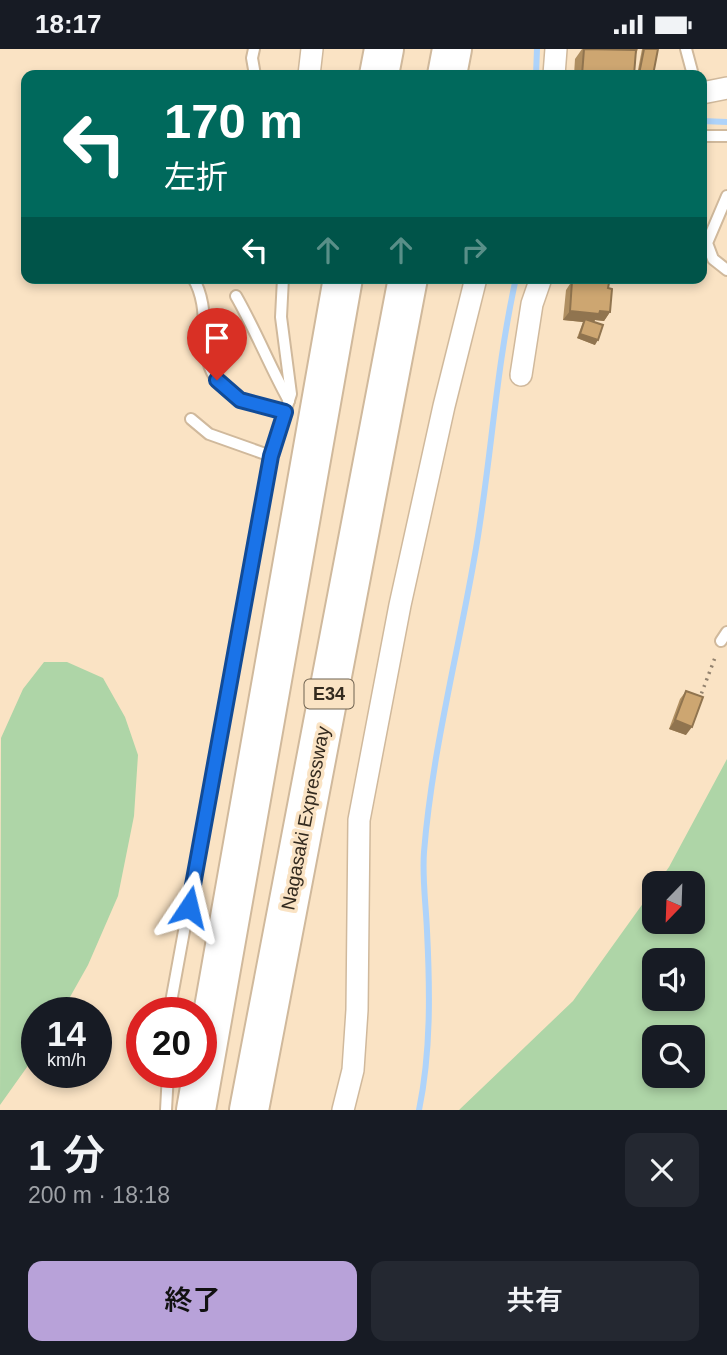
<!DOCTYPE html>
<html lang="ja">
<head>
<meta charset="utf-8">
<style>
  :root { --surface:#171b24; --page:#242831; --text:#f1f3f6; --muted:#9ea1a6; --accent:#b8a2d9 }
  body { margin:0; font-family:Arial,"Noto Sans JP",sans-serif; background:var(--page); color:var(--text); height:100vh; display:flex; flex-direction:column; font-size:26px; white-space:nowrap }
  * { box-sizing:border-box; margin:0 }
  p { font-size:23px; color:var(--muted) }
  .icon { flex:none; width:38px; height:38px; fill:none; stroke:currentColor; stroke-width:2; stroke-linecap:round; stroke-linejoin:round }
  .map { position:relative; height:1061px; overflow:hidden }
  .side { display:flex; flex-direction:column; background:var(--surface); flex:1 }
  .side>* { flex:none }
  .banner { position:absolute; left:21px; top:21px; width:686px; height:214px; border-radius:14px; box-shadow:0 4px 10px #0003; background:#00695c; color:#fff; overflow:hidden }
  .needle { width:46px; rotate:203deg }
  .fabs { position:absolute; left:642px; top:822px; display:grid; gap:14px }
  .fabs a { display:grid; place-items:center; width:63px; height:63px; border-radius:14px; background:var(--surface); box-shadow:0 4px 10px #0003; font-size:35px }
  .speed { position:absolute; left:21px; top:948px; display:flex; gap:14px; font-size:35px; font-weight:700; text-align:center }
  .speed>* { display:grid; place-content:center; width:91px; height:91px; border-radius:50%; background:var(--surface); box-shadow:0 4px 10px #0003; line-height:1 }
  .speed small { font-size:18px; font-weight:400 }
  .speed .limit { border:10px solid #d22; background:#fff; color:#111 }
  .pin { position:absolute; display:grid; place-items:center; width:60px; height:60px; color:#fff; margin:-72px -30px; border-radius:50% 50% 50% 0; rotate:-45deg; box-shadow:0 0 7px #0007 }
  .pin .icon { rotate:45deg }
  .me { position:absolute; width:77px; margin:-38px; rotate:10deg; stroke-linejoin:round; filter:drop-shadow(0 0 5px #0008) }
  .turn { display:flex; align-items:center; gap:24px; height:147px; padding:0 28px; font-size:32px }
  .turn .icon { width:91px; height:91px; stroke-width:2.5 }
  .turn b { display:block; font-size:49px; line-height:60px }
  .lanes { display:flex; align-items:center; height:66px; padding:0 28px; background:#0003; justify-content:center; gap:35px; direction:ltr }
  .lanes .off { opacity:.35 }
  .round { display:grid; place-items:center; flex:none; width:74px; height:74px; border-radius:14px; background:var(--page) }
  .summary { display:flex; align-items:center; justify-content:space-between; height:119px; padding:0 28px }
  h1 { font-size:42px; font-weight:600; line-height:52px }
  .primary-button { display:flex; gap:14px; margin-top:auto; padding:14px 28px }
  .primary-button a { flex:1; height:80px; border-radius:14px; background:var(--accent); color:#111; font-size:28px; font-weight:600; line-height:80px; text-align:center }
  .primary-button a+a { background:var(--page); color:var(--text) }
  .status { display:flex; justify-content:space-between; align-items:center; height:49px; padding:0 35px; background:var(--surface); direction:ltr }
  .status svg { height:19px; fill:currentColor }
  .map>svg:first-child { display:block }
  .green { fill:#aed5a7; fill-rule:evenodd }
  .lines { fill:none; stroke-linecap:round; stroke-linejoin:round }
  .stream { stroke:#aed3fa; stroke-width:6 }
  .lane-casing { stroke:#d0b99c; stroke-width:14 }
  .street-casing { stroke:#d0b99c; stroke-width:24 }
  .highway-casing { stroke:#d0b99c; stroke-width:42 }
  .path { stroke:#92826e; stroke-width:3.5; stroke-dasharray:2 5; stroke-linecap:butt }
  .lane { stroke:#fff; stroke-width:10 }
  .street { stroke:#fff; stroke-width:21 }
  .highway { stroke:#fff; stroke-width:38 }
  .wall { fill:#b08f61 }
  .shaded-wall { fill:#90744f }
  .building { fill:#cda671; stroke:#90744f; stroke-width:2 }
  .route-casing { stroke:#114b97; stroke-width:18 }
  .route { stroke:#1a73e8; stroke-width:12 }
  .labels { text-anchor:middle; stroke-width:7; stroke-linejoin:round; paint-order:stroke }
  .shield { fill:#fae3c4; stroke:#6f6250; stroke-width:2 }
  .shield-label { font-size:18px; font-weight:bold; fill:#332a1f }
  .street-label { font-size:19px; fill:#332a1f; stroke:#fae3c4 }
</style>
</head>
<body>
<div class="status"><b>18:17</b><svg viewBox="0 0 49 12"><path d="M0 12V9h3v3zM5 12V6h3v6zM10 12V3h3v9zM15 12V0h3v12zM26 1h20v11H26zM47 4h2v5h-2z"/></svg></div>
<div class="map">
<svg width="727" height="1061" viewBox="0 0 727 1061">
  <rect width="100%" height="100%" fill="#fae3c4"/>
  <g class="green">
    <polygon points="44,613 67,613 103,629 125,668 138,706 134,767 118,847 88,916 61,964 37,964 37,1004 0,1056 1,689 23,640"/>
    <path d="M727 710V1061H459L573 952 654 839V873H693V835H657L669 818ZM654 912H693V950H654ZM654 989H693V1027H654Z"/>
  </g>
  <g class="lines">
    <g class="stream">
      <polyline points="536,26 537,0"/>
      <polyline points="702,72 727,73"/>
      <path d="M419 1061C431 1003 430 941 427 882 426 856 422 829 424 803 432 704 457 608 474 511 491 417 495 323 516 229"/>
    </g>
    <g class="lane-casing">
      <g id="lane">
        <polyline points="254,0 252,9 255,26"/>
        <polyline points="686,0 693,26"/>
        <polyline points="702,87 727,87"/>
        <polyline points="727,147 707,194 713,210 727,221"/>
        <path d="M193 229C218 271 185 318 238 350 251 357 271 359 285 364"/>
        <path d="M236 247C256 282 270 318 289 352"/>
        <polyline points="191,370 209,385 271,407"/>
        <polyline points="721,592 727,583"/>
        <polyline points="169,964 271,407 291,345 281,268 283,229"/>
        <polyline points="166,1061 168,1024"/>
      </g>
    </g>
    <g class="street-casing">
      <g id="street">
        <polyline points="309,26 312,0"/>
        <polyline points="554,26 556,0"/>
        <polyline points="702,44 727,39"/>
        <polyline points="521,326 532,255 541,229"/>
        <polyline points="343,1061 353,1021 357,961 359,771 400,556 444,357 476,229"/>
      </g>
    </g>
    <g class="highway-casing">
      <g id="highway">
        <polyline points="379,26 384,0"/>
        <polyline points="447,26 452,0"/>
        <polyline points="196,1061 343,229"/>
        <polyline points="249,1061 408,229"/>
      </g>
    </g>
    <polyline class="path" points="699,651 716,606"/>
    <use href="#lane" class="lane"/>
    <use href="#street" class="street"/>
    <use href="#highway" class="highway"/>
  </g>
  <g class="wall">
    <polygon points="582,0 638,0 636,5 634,26 574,26 575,10"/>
    <polygon points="642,0 658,0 653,26 637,26"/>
    <polygon points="577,230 585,234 608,239 610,263 604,272 595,271 594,273 595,296 577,289 583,273 563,271 566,241 572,232 575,233"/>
    <polygon points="686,642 686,686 669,680 680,650"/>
  </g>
  <g class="shaded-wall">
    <polygon points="570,262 600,262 610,263 604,272 595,271 593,274 585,270 583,273 563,271"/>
    <polygon points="580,285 598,291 595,296 577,289"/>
    <polygon points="675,671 692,678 686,686 669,680"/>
  </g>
  <g class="building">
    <polygon points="584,0 636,1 634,26 582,26"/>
    <polygon points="644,0 658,0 653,26 639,25"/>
    <polygon points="577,230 585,230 585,234 609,234 608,239 612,240 610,263 600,262 599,265 570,262 572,232 576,233"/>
    <polygon points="585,270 603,276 598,291 580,285"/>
    <polygon points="686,642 703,648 692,678 675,671"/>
  </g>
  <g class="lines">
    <g class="route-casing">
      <polyline id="route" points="189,858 271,407 285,363 240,351 217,331"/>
    </g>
    <use href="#route" class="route"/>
  </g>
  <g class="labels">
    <rect class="shield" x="304.5" y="630.5" width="49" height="29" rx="5"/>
    <g class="shield-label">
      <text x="329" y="651">E34</text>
    </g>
    <g class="street-label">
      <text transform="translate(305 769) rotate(-79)" y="7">Nagasaki Expressway</text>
    </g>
  </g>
</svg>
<div class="fabs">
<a><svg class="needle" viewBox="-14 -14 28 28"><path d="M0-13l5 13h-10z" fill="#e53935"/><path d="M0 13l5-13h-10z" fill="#9ea1a6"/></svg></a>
<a><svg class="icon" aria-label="sound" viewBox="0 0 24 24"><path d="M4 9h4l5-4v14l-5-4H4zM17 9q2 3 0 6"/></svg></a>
<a><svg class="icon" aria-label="search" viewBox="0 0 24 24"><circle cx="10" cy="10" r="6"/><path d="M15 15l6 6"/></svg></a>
</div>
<div class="speed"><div>14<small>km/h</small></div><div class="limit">20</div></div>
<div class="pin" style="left:217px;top:331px;background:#d93025"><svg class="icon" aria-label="arrive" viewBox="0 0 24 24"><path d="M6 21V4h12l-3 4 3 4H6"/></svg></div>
<svg class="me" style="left:189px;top:858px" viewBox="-20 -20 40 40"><path d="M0-17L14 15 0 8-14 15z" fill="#1a73e8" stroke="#fff" stroke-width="4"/></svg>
<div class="banner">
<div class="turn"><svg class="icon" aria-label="left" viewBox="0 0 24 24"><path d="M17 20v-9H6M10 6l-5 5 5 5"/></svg><div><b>170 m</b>左折</div></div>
<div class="lanes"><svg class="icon" aria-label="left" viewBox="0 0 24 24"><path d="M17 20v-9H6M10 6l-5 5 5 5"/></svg><svg class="icon off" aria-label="ahead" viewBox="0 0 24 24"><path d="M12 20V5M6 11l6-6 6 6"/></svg><svg class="icon off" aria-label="ahead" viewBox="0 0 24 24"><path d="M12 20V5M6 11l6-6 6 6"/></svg><svg class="icon off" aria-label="right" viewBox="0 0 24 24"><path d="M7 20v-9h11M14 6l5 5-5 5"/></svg></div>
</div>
</div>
<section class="side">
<div class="summary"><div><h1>1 分</h1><p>200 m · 18:18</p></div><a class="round"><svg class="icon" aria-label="close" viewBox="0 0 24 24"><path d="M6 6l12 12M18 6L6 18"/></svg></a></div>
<div class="primary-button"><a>終了</a><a>共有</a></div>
</section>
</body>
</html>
